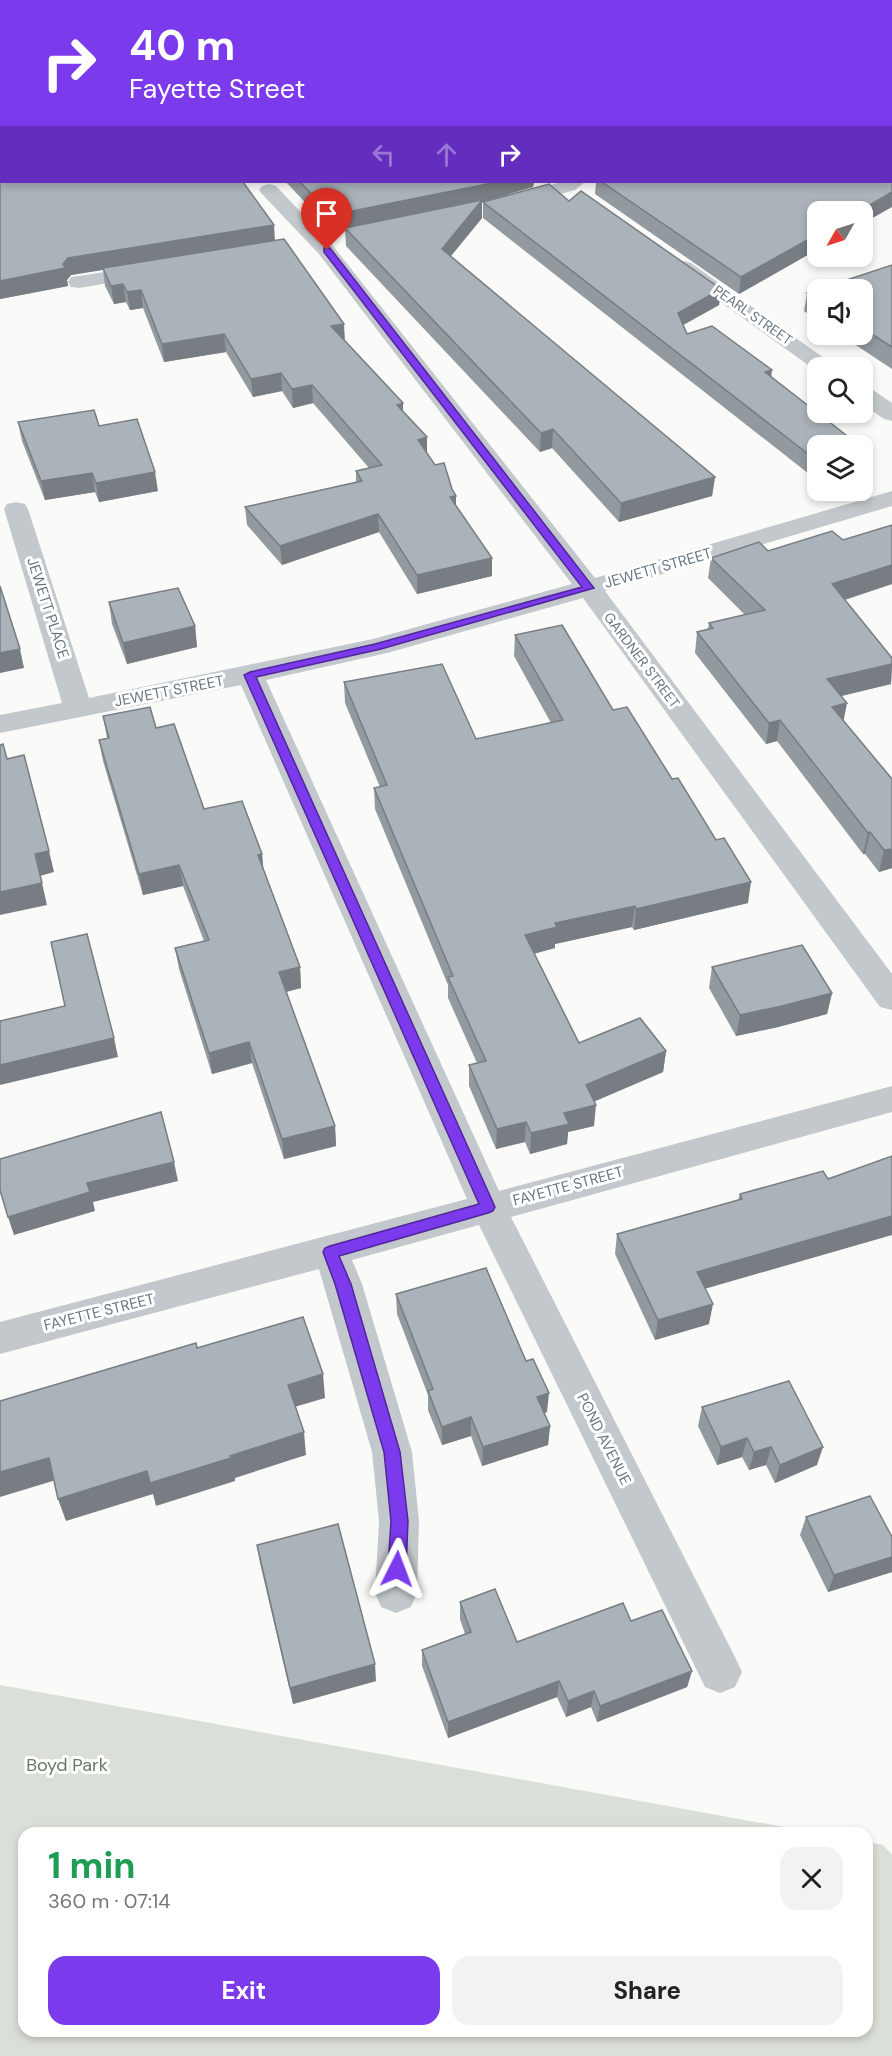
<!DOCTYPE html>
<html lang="en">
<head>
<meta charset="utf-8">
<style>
  :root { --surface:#fff; --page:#f2f2f2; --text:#222; --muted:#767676; --accent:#7c3aed }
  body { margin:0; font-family:"DM Sans",sans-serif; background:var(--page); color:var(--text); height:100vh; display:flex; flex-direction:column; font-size:22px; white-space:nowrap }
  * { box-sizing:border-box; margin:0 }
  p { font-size:20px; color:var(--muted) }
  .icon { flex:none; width:33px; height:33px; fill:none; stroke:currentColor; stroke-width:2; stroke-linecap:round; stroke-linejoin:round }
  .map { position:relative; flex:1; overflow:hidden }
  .sheet { position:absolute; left:18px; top:1827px; width:855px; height:210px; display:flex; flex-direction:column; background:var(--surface); border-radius:18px; box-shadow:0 3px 9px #0003 }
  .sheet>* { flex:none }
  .top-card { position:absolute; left:0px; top:0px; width:892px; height:183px; box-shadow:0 3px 9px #0003; background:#7c3aed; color:#fff; overflow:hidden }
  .needle { width:39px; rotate:231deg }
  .fabs { position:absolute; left:807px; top:201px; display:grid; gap:12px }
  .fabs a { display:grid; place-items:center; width:66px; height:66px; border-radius:12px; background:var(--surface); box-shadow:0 3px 9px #0003; font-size:30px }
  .pin { position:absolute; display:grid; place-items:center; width:51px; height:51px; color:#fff; margin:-62px -26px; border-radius:50% 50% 50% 0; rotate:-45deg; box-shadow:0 0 6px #0007 }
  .pin .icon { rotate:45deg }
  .me { position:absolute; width:66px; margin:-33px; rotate:3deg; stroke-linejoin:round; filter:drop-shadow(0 0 4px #0008) }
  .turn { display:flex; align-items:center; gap:21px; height:126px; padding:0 30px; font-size:27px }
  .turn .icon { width:78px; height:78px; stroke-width:2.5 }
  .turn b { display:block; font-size:42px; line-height:51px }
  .lanes { display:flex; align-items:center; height:57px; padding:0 30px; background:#0003; justify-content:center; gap:30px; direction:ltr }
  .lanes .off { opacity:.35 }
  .round { display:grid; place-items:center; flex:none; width:63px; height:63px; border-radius:18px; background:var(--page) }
  .summary { display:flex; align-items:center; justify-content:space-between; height:102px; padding:0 30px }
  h1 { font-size:36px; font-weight:700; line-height:45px; color:#1e9e55 }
  .action { display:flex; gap:12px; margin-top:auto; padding:12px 30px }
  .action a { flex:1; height:69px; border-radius:18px; background:var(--accent); color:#fff; font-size:24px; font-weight:700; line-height:69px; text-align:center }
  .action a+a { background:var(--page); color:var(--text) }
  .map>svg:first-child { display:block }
  .green { fill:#dadfd7 }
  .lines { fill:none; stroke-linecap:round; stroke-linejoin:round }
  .minor { fill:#c3c8cc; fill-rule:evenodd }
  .wall { fill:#929a9f }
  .shaded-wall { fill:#777d82 }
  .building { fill:#aab3b9; stroke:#777d82; stroke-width:1.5 }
  .route { fill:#7c3aed; stroke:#51269a; stroke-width:1.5 }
  .labels { text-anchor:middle; stroke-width:6; stroke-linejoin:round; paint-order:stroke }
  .far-street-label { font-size:14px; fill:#657683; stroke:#fff }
  .street-label { font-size:15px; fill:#657683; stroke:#fff }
  .near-park-label { font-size:18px; fill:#687a64; stroke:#fff }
</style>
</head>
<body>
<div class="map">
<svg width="892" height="2056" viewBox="0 0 892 2056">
  <rect width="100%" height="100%" fill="#fafaf8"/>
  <polygon class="green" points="0,1685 817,1833 24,1833 24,2031 867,2031 867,1842 883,1845 892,1855 892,2056 0,2056"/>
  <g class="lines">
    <g class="minor">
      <polygon points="876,0 892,0 892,7 891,2"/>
      <polygon points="562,182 585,182 575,190 512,208 505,206 502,202 505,198"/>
      <polygon points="269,184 276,186 333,246 595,578 892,491 892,506 605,591 892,974 892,1010 880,1007 583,598 387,653 266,680 499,1191 892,1086 892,1112 511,1217 735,1657 742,1672 735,1687 720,1693 705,1687 479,1225 352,1260 362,1284 412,1452 419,1521 417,1593 411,1607 396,1613 381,1607 375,1593 379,1521 372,1452 319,1269 0,1354 0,1322 467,1199 241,685 0,733 0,715 62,703 4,509 7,504 16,502 25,504 28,509 89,698 373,639 572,584 319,254 262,194 259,190 262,186"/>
      <polygon points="684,261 691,263 838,368 818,368 818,372 677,271 673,267 677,263"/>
      <polygon points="149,265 156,267 160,271 156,275 79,288 71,287 68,282 71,277 79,276"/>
      <polygon points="862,386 870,388 892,403 892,421 884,419 862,404"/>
    </g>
  </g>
  <g class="wall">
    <polygon points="0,0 848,0 854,2 2,2 2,182 275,241 345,342 403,412 427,453 456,496 456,506 492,558 492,576 417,594 379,532 282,565 247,525 245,507 356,482 356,471 369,468 313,403 293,408 282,391 253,397 226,352 164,362 143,308 130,310 126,302 114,304 105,286 103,270 71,275 67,280 68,286 0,299"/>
    <polygon points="286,182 534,182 533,187 482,202 482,218 450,257 715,477 712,496 619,522 552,448 540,452 346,246 345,229 333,232"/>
    <polygon points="596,182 891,182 818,212 818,249 739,294 595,194"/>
    <polygon points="569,201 721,289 719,305 683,325 687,334 771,377 855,442 854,446 818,446 818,471 809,474 483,218 483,202"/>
    <polygon points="892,265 892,369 839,334 862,334 862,290 818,290 818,320 804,311 807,293"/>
    <polygon points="18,422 99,426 158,491 99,502 95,492 45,500 22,441"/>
    <polygon points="892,525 892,584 845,600 892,664 891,684 842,696 844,721 892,779 892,868 879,872 865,854 863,854 777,741 766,744 695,653 697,632 708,629 709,623 745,615 708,578 711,558 843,540"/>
    <polygon points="109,602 195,626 197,647 127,664 112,624"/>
    <polygon points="515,635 613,710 748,903 634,930 632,927 555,944 555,948 534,954 579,1043 666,1051 663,1072 594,1101 594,1126 568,1132 567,1144 530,1154 525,1142 496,1149 469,1086 469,1065 477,1063 448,998 448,985 375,809 374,788 380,787 345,703 344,682 476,739 551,723 514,656"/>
    <polygon points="103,716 156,728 204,809 262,854 263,870 300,967 301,988 286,992 335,1126 336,1146 284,1159 252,1063 212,1074 179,969 175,948 204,941 183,886 143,895 103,761 99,740 107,738"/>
    <polygon points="712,967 832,993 827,1014 778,1027 736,1036 709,988"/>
    <polygon points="823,1171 705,1289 709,1324 655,1340 615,1254 617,1234 738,1200 740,1194"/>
    <polygon points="396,1294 547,1412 544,1413 550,1426 548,1445 482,1466 471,1436 442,1445 428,1410 428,1395 397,1314"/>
    <polygon points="702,1407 817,1465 775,1483 766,1465 749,1470 742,1457 717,1465 698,1426"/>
    <polygon points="806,1517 892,1537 892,1572 828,1592 800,1535"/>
    <polygon points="257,1545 376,1681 293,1704 260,1563"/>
    <polygon points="460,1602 517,1642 631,1621 692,1671 687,1687 597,1722 591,1707 566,1717 557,1697 448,1738 422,1666 422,1650 465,1634 460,1619"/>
  </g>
  <g class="shaded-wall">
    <polygon points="495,182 534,182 533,187 482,202 482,218 442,267 345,228 345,229 333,232 332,215"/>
    <polygon points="892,192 892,207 862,224 862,212 858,212"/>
    <polygon points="274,225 275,241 71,275 67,280 68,286 0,299 0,281 63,264 68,258"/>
    <polygon points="818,234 818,249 739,294 741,277"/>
    <polygon points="123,284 126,302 114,304 111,286"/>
    <polygon points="721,289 719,305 676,329 678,313"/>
    <polygon points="141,290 143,308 130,310 127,292"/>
    <polygon points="344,324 345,342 331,326"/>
    <polygon points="224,334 226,352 164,362 162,344"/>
    <polygon points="772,370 770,387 765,372"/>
    <polygon points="281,373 282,391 253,397 251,379"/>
    <polygon points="312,385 313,403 293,408 292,389"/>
    <polygon points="403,403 403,421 397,405"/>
    <polygon points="553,429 552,448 540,452 541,433"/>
    <polygon points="427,437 427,456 418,440"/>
    <polygon points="818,455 818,471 809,474 812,457"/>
    <polygon points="155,472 158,491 99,502 96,483"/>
    <polygon points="92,473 95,492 45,500 41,481"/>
    <polygon points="715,477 712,496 619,522 621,503"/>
    <polygon points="456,496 456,515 450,497"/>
    <polygon points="378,514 379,532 282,565 280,546"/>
    <polygon points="492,558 492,576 417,594 417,575"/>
    <polygon points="892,565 892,584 828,605 832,584"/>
    <polygon points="195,626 197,647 127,664 123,643"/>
    <polygon points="20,649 24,668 0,673 0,653"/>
    <polygon points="892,664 891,684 823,700 827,679"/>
    <polygon points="847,703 843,724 832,707"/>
    <polygon points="780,720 777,741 766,744 769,723"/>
    <polygon points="870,832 865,854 863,854 868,833"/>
    <polygon points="892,849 892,868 879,872 884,850"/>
    <polygon points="49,851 54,872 40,876 35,854"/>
    <polygon points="262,854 264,875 258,855"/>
    <polygon points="179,865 183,886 143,895 139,874"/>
    <polygon points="751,882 748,903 634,930 636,909"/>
    <polygon points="42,883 47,905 0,915 0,892"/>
    <polygon points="635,906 632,927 555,944 555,948 524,956 525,935 555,923"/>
    <polygon points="300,967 301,988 281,993 279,972"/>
    <polygon points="832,993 827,1014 778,1027 736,1036 740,1015"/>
    <polygon points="114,1038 118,1057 0,1085 0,1065"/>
    <polygon points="249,1042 252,1063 212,1074 209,1053"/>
    <polygon points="666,1051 663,1072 584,1106 586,1085"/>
    <polygon points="596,1105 594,1126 568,1132 567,1144 530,1154 531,1133 564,1113"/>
    <polygon points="526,1122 525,1142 496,1149 497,1129"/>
    <polygon points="335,1126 336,1146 284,1159 282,1139"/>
    <polygon points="174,1162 178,1181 93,1202 95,1211 14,1235 8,1217 87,1183"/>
    <polygon points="892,1216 892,1235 694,1292 697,1272"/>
    <polygon points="713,1304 709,1324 655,1340 658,1320"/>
    <polygon points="323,1374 325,1398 291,1408 288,1385"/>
    <polygon points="549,1393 547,1412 536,1416 537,1397"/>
    <polygon points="471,1417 471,1436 442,1445 442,1427"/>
    <polygon points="550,1426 548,1445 482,1466 483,1447"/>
    <polygon points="304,1432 306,1455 235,1478 235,1481 156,1506 153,1494 66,1521 58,1499 147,1471 230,1456"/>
    <polygon points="747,1438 742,1457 717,1465 721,1447"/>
    <polygon points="771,1447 766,1465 749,1470 754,1452"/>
    <polygon points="823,1447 817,1465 775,1483 780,1465"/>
    <polygon points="49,1458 56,1480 0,1497 0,1472"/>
    <polygon points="892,1557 892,1572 828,1592 834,1575"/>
    <polygon points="375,1664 376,1681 293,1704 290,1688"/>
    <polygon points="692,1671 687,1687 597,1722 600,1706"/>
    <polygon points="559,1681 557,1697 448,1738 448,1722"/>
    <polygon points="594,1691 591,1707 566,1717 568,1701"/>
  </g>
  <g class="building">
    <polygon points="0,0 270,0 272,2 2,2 2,11 0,9"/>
    <polygon points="321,0 848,0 854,2 327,2"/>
    <polygon points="891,18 892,18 892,192 858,212 818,212 818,234 741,277 602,182 891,182"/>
    <polygon points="0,22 2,22 2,163 0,161"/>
    <polygon points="0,168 2,168 2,182 243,182 274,225 68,258 63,264 65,268 0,281"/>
    <polygon points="300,182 495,182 482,185 332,215"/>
    <polygon points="549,184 569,201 581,191 721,289 678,313 687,334 712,326 772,370 765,372 855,442 845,446 818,446 818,455 812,457 483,202"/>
    <polygon points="482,200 442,249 715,477 621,503 553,429 541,433 345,228"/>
    <polygon points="284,239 344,324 331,326 403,403 397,405 427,437 418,440 435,465 444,463 452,489 456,496 450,497 492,558 417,575 378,514 280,546 245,507 362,481 356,471 382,465 312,385 292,389 281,373 251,379 224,334 162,344 141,290 127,292 123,284 111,286 103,268"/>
    <polygon points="892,265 892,347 862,328 862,290 818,290 818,300 807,293"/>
    <polygon points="94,410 99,426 137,419 155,472 96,483 92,473 41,481 18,422"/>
    <polygon points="892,525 892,565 832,584 892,658 892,664 827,679 847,703 832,707 892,779 892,849 884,850 870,832 868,833 780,720 769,723 697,632 713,628 709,623 765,610 711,558 759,542 768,551 832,531 843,540"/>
    <polygon points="0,586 20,649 0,653"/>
    <polygon points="178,588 195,626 123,643 109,602"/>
    <polygon points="562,625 613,710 627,707 672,779 678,778 716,840 724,838 751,882 636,909 635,906 555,923 557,927 525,935 579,1043 640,1018 666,1051 586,1085 596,1105 564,1113 569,1124 531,1133 526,1122 497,1129 469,1065 486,1061 448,977 453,976 374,788 387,785 344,682 442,664 476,739 563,720 515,635"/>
    <polygon points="150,707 156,728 174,724 204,809 242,801 262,854 258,855 300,967 279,972 335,1126 282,1139 249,1042 209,1053 175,948 209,940 179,865 139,874 99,740 109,738 103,716"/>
    <polygon points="3,744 7,759 24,755 49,851 35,854 42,883 0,892 0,745"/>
    <polygon points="87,934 114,1038 0,1065 0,1021 65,1006 51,942"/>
    <polygon points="802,945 832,993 782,1006 740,1015 712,967"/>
    <polygon points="161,1112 174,1162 87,1183 90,1192 8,1217 0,1190 0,1159"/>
    <polygon points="892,1156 892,1216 697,1272 713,1304 658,1320 617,1234 742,1199 740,1194 823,1171 828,1179"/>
    <polygon points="486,1268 526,1361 533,1359 549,1393 537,1397 550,1426 483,1447 471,1417 442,1427 428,1391 433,1389 396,1294"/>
    <polygon points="303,1317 323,1374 288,1385 304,1432 230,1456 231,1458 150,1483 147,1471 58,1499 49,1458 0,1472 0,1401 196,1343 197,1348"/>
    <polygon points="789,1381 823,1447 780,1465 771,1447 754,1452 747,1438 721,1447 702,1407"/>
    <polygon points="870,1496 892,1537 892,1557 834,1575 806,1517"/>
    <polygon points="338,1524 375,1664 290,1688 257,1545"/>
    <polygon points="495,1589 517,1642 623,1603 631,1621 662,1610 692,1671 600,1706 594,1691 568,1701 559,1681 448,1722 422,1650 471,1632 460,1602"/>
  </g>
  <polygon class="route" points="324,248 330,248 594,588 381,649 256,677 495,1207 493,1211 488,1213 339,1256 351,1284 400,1452 408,1521 406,1569 403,1575 397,1577 391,1575 388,1569 391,1521 384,1452 335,1284 323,1252 325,1248 330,1246 479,1204 244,675 250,672 375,644 582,587 324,252"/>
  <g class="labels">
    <g class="far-street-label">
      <text transform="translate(753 315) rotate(35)" y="5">PEARL STREET</text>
      <text transform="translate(642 660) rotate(53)" y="5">GARDNER STREET</text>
    </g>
    <g class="street-label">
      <text transform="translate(658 568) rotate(-16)" y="5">JEWETT STREET</text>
      <text transform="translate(48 608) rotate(72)" y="5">JEWETT PLACE</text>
      <text transform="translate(169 691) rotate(-11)" y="5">JEWETT STREET</text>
      <text transform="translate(568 1186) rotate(-15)" y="5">FAYETTE STREET</text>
      <text transform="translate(99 1312) rotate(-14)" y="5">FAYETTE STREET</text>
      <text transform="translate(604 1439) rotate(63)" y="5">POND AVENUE</text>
    </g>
    <g class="near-park-label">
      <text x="67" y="1771">Boyd Park</text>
    </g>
  </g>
</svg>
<div class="fabs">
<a><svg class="needle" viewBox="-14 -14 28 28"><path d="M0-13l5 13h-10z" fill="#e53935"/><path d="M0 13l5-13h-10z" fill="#767676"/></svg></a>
<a><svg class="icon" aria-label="sound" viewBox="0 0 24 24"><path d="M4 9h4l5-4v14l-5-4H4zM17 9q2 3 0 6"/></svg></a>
<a><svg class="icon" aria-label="search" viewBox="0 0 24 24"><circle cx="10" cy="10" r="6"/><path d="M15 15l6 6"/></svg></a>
<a><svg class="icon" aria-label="layers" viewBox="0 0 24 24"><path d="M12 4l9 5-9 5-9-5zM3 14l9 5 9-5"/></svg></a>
</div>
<div class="pin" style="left:327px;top:250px;background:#d93025"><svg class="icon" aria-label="arrive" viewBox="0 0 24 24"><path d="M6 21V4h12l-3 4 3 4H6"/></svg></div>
<svg class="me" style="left:397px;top:1569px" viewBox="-20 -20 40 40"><path d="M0-17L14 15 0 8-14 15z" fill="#7c3aed" stroke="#fff" stroke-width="4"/></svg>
<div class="top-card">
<div class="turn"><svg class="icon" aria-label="right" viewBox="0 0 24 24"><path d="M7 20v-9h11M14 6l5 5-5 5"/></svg><div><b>40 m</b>Fayette Street</div></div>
<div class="lanes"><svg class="icon off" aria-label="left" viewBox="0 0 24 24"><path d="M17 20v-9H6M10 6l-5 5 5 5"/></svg><svg class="icon off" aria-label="ahead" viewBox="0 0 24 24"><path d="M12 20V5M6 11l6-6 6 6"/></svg><svg class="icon" aria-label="right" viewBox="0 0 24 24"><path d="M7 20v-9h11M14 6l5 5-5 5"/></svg></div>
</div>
<section class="sheet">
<div class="summary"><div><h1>1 min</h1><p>360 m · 07:14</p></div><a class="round"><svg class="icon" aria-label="close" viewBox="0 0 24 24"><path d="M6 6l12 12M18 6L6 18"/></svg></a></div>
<div class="action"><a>Exit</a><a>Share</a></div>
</section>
</div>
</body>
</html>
